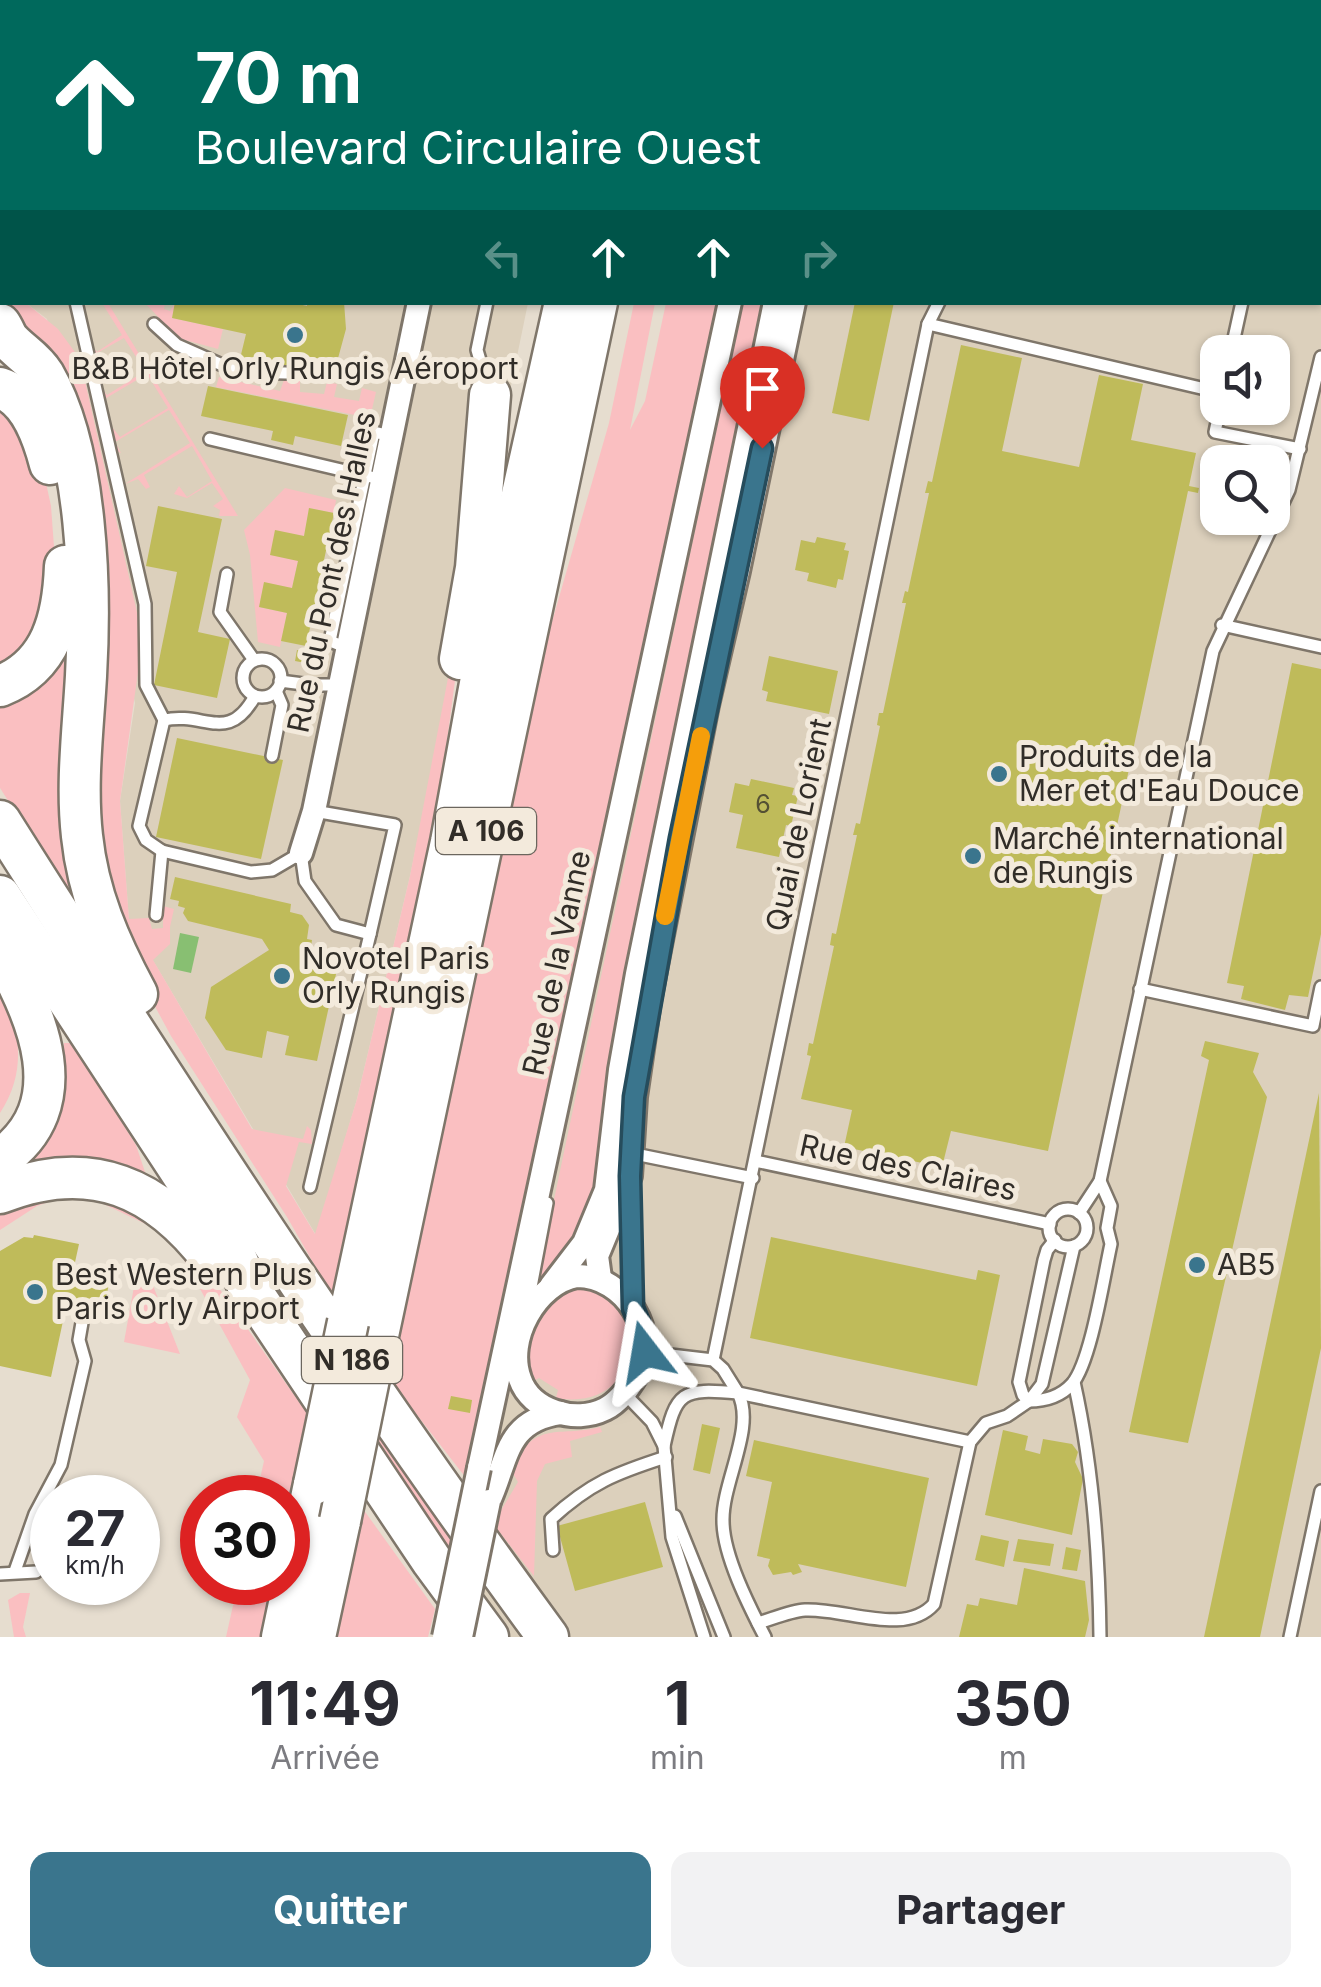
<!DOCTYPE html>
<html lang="fr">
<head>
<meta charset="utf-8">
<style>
  :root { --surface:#fff; --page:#f2f2f3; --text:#2b2b33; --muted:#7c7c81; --accent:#3a758d }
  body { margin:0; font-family:Inter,sans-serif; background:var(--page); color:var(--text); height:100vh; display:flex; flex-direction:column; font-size:38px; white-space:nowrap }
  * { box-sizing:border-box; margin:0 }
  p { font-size:32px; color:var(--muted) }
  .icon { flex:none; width:55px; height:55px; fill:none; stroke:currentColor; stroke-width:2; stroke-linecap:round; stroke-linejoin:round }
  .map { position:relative; height:1637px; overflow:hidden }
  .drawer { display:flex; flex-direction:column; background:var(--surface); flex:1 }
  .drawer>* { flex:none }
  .banner { position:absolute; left:0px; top:0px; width:1322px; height:305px; box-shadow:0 2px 8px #0004; background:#00695c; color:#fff; overflow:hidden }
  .tools { position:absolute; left:1200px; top:335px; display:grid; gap:20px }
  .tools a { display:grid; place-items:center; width:90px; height:90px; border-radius:20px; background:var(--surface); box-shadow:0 2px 8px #0004; font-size:50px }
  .speed { position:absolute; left:30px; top:1475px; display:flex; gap:20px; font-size:50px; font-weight:700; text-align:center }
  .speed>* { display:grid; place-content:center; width:130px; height:130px; border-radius:50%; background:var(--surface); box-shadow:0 2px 8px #0004; line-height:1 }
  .speed small { font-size:25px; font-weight:400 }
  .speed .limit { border:15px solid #d22; background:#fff; color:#111 }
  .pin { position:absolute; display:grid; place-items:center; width:85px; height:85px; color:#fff; margin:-102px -42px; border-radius:50% 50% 50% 0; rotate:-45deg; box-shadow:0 0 10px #0007 }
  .pin .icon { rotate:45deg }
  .me { position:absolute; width:110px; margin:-55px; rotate:346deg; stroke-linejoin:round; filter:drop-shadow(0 0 8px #0008) }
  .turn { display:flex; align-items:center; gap:35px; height:210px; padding:0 30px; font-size:45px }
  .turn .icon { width:130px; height:130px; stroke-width:2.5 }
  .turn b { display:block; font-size:70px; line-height:85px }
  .lanes { display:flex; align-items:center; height:95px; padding:0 30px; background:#0003; justify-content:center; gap:50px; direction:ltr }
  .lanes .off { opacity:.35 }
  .eta { display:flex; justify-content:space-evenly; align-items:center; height:170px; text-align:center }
  .eta b { font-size:60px; font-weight:700; line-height:70px }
  .primary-button { display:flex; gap:20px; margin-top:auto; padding:20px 30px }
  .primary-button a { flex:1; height:115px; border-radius:20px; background:var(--accent); color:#fff; font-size:40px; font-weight:700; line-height:115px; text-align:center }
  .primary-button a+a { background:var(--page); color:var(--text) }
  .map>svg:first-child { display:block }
  .built { fill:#dcd0bc; fill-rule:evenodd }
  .green { fill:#fabfc1 }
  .water { fill:#88bf72 }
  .building { fill:#bfbb5a }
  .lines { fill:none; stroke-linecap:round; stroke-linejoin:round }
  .street-tunnel { stroke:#c2baae; stroke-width:22; stroke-dasharray:22 11; stroke-linecap:butt }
  .highway-tunnel { stroke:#c2baae; stroke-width:40; stroke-dasharray:40 20; stroke-linecap:butt }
  .lane-casing { stroke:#7f766a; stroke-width:16 }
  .street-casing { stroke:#7f766a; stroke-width:28 }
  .highway-casing { stroke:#7f766a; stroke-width:45 }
  .path { stroke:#878177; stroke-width:4; stroke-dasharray:5 5; stroke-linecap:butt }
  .lane { stroke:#fff; stroke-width:11 }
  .street { stroke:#fff; stroke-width:22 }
  .highway { stroke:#fff; stroke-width:40 }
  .street-bridge-casing { stroke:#7f766a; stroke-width:28; stroke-linecap:butt }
  .highway-bridge-casing { stroke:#7f766a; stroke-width:45; stroke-linecap:butt }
  .street-bridge { stroke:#fff; stroke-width:22 }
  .highway-bridge { stroke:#fff; stroke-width:40 }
  .route-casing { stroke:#264c5c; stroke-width:25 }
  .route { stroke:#3a758d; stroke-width:18 }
  .slow { stroke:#f59e0b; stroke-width:18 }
  .poi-dot { fill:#3a758d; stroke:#f3eadc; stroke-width:4 }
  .labels { text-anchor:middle; stroke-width:10; stroke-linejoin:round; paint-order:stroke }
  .number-label { font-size:25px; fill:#545034 }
  .shield { fill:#f3eadc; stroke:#6b665e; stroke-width:2.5 }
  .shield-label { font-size:28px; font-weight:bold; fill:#312d28 }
  .poi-label { font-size:30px; fill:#312d28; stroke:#f3eadc; text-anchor:start }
  .street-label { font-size:30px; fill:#312d28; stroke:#f3eadc }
</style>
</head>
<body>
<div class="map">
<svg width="1321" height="1637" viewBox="0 0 1321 1637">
  <rect width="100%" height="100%" fill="#e6ddcf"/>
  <g class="built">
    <polygon points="12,0 589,0 12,2"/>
    <path d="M806 0H1321V1637H448L558 1121 575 1086 742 303 1320 302V2H805ZM1218 352H1272V408H1218ZM1218 462H1272V518H1218Z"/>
    <polygon points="26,303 528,303 410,876 357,1099 316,1235 129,920 120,801 135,703 47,319"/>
  </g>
  <g class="green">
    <polygon points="0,283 2,302 26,303 58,329 80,359 140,626 138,672 120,801 129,919 149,918 152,929 163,928 163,906 174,909 170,927 170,944 153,960 252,1129 303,1139 307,1126 311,1130 312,1144 299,1142 286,1186 315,1234 357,1099 410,876 472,553 446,748 423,879 338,1306 287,1217 171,1036 126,953 94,834 99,643 30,332 0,308"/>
    <polygon points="102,303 108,303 238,516 219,516 220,510 213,506 223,499 212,483 187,498 174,494 179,486 187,497 212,481 192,446 144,475 150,487 146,489 138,479 125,484 190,443 169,410 115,442 121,453 115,450 112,427 120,437 168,408 147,374 103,400 100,386 107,395 145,371 124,338 97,353 104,365 95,363 91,345 97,352 122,335"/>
    <polygon points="145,303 165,303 164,309 170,311 175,303 172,318 223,329 218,349 178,338"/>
    <polygon points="634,303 655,303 630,430 645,401 666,303 720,303 466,1478 382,1370 550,629 609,423"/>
    <path d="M743 303H767L601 1179C585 1220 571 1256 536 1285Z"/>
    <polygon points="219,377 280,391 284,380 300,379 300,392 324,394 327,382 337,384 334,397 359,401 362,388 376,392 370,418 216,387"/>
    <polygon points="0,402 44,474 51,506 56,574 53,611 0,679"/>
    <polygon points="285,488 336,500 334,513 309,508 304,536 275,531 298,561 292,588 264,583 259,607 287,613 280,647 258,642 250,555 244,530"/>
    <polygon points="72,625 77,891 67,892 0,788 0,700"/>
    <path d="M0 973C16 1023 31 1066 0 1113Z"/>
    <polygon points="64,1043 72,1043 136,1145 147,1178 0,1170 59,1072"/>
    <polygon points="63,1187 149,1211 214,1281 313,1422 288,1543 288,1498 256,1497 264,1461 237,1417 250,1380 182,1256 156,1229 87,1196 60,1198 37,1206 0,1230 0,1204"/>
    <polygon points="137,1270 152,1283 180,1354 124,1342"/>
    <path d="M573 1289C655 1290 649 1414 556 1398L558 1390 539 1378 532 1382C514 1347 538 1301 573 1289Z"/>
    <polygon points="375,1421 453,1536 450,1550 372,1440"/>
    <path d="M600 1427 602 1432 570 1441 572 1457 545 1464 537 1481 534 1576 493 1524 518 1482 509 1467C540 1419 555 1438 600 1427Z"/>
    <polygon points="358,1502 435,1609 428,1637 326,1637"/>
    <polygon points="238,1583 279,1583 268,1637 226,1637"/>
    <polygon points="20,1593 30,1593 23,1627 26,1637 14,1637 8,1600"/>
  </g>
  <polygon class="water" points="180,933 199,937 191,973 173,969"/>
  <g class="building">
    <polygon points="175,302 270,302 284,305 290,302 307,306 307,302 344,302 346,329 337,362 316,358 288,361 287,366 271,363 238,367 246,334 172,318"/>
    <polygon points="855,302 894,302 869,421 832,413"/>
    <polygon points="961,345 1022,358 1002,451 1079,467 1099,375 1143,384 1131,440 1196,453 1189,486 1199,488 1198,493 1188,491 1048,1151 951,1131 942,1167 844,1147 852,1110 801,1099 811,1056 807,1055 809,1043 813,1044 834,946 830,945 832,933 836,934 857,835 853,835 856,823 860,824 880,726 877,725 879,713 883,713 906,603 902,603 905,591 908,592 929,493 925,493 928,481 932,482"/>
    <polygon points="208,386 348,415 341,446 295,436 293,445 271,440 273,431 201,416"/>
    <polygon points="158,506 222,519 198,632 230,639 217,698 154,685 177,572 146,566"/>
    <polygon points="309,508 334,513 317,593 332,596 326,622 312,619 306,646 281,641 287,613 259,607 264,582 292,588 298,561 270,555 275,530 304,536"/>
    <polygon points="817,537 846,543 844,550 849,551 843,580 838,579 836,588 807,581 809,573 795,570 801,540 815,543"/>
    <polygon points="297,650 313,653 311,664 295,661"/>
    <polygon points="769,656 838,671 829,714 766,701 768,692 762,690"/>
    <polygon points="1292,663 1321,669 1321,934 1308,997 1289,995 1285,1010 1241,999 1244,986 1227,983"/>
    <polygon points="177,738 283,760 261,859 156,837"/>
    <polygon points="751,779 794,788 792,795 798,796 791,826 786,825 779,857 736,848 743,815 729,812 735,783 749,786"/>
    <polygon points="175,877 291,904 290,912 302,915 309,925 307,939 312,940 309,959 338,965 317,1061 285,1055 289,1036 267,1031 262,1058 226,1050 205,1018 211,987 269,950 262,939 188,921 183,913 185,908 178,906 179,901 170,899"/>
    <polygon points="1205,1041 1259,1053 1253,1072 1267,1097 1188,1443 1129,1432 1209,1060 1201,1056"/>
    <polygon points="1319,1093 1321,1348 1260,1637 1204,1637"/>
    <polygon points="34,1235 79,1244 72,1276 109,1284 102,1315 66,1307 51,1377 0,1366 0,1251 24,1237 33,1238"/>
    <polygon points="771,1237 976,1280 978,1270 1000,1275 977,1386 750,1338"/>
    <polygon points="451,1396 472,1400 470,1413 448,1409"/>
    <polygon points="702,1424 720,1428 710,1474 693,1470"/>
    <polygon points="1003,1430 1028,1436 1025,1450 1040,1454 1043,1439 1072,1444 1078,1452 1075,1462 1083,1479 1072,1535 985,1515"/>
    <polygon points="754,1440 929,1478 906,1587 798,1564 802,1572 793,1575 791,1572 773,1575 768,1566 770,1559 757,1556 772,1482 746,1476"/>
    <polygon points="645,1502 663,1567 575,1591 557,1526"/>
    <polygon points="981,1535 1009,1541 1004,1567 975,1560"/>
    <polygon points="1018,1539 1054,1544 1050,1566 1013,1561"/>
    <polygon points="1066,1547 1081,1550 1077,1571 1062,1569"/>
    <polygon points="1024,1568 1085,1581 1089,1620 1085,1637 959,1637 967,1604 978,1606 980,1598 1017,1605"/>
  </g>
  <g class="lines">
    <polyline class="street-tunnel" points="482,2 482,0"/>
    <polyline class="highway-tunnel" points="628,2 629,0"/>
    <g class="lane-casing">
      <g id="lane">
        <polyline points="55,2 58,0"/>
        <polyline points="358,2 359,0"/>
        <polyline points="393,2 394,0"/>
        <polyline points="1115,2 1116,0"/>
        <polyline points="1247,2 1248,0"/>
        <polyline points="1290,2 1291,0"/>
        <polyline points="0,34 2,33"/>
        <polyline points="1320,149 1321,149"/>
        <polyline points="1320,205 1321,205"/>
        <polyline points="0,258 2,265"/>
        <path d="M76 302 145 604 146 685 164 720C205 711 228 745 255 696"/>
        <polyline points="487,302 477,350 489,391"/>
        <polyline points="154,324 177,345 238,372 286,373"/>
        <polyline points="928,324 1218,392"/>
        <polyline points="1231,352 1242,302"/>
        <polyline points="1220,408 1215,432 1300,449"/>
        <polyline points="210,439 371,477"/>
        <polyline points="227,574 220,612 254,660"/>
        <polyline points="1222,625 1321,647"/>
        <polyline points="345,647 330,641 374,432 391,436"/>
        <circle cx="262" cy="678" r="19"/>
        <polyline points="280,681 311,685 338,685"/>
        <polyline points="164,720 139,826 146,840 162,851 251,872 272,870 301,853"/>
        <polyline points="272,756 282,705 276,691"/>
        <polyline points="301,853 305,881 336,925 370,934 395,825 314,811"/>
        <polyline points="156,915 162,851"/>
        <polyline points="1140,989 1313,1026 1321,987"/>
        <polyline points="630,1153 753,1178"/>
        <polyline points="755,1161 1050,1224"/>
        <polyline points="310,1187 370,934"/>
        <polyline points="630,1192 633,1303"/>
        <circle cx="1068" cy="1228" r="19"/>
        <polyline points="1079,1213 1100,1181 1213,651 1289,490 1321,357"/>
        <path d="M1055 1240 1047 1250 1044 1260 1019 1382 1023 1395 1029 1401C1046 1401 1060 1397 1072 1384 1091 1362 1104 1275 1111 1244L1107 1228 1111 1206 1100 1181"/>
        <polyline points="527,1308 547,1203"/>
        <polyline points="645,1352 713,1360 723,1369 738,1393 970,1442"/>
        <polyline points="713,1360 928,324 939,302"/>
        <path d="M1074 1382C1093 1467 1099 1551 1100 1637"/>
        <polyline points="624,1393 652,1422 664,1446 672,1537 704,1637"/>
        <path d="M664 1446C676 1391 681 1388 738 1393 756 1427 722 1482 723 1521 723 1555 749 1606 765 1637"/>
        <polyline points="675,1516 724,1637"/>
        <path d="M553 1550 551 1519C590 1483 616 1473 666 1457"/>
        <polyline points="15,1571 35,1514 61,1465 85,1361 79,1340 84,1311"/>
        <polyline points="0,1574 36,1572"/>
        <path d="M758 1623C772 1619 790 1611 805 1610 846 1608 905 1637 934 1604L970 1442 986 1423 1007 1416 1029 1401 1042 1384 1074 1246"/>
        <polyline points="1290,1637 1321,1491"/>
      </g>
    </g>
    <g class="street-casing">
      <g id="street">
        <polyline points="851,0 851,2"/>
        <polyline points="792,2 793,0"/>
        <polyline points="0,125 2,125"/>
        <polyline points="301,853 314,811 419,302"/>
        <path d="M577 1276C625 1276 661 1333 636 1376 628 1389 619 1402 605 1409 575 1424 531 1411 520 1379 505 1340 536 1283 577 1276Z"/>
        <polyline points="600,1278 597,1256 630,1176 635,1097 649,1001 707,705 738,571 794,302"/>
        <polyline points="551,1286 584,1243 606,1190 620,1070 637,974 775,302"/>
        <polyline points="479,1468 730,302"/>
        <path d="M489 1501C508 1460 505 1421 560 1413"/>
      </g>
    </g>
    <g class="highway-casing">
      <g id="highway">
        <polyline points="660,2 660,0"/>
        <path d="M0 324C3 328 5 333 7 337 15 349 34 358 44 375 88 451 91 589 86 676 83 729 76 783 82 836 88 894 110 944 137 994"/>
        <path d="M0 388C29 397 43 437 50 464"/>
        <polyline points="460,659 476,568 490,395"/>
        <path d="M0 686C52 666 63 617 65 566"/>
        <path d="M0 821C175 1098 354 1373 548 1637"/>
        <polyline points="0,896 234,1253 247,1284 432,1561 488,1637"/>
        <path d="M0 950C37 1014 78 1106 0 1159"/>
        <path d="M0 1193C91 1157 158 1187 214 1262"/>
        <polyline points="348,1322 451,842 481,678 565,302"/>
        <polyline points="373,1359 597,302"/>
        <polyline points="282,1637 314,1484"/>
        <polyline points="315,1637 340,1521"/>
      </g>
    </g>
    <g class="path">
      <polyline points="423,0 435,2"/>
      <polyline points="412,2 412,0"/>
    </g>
    <use href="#lane" class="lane"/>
    <use href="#street" class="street"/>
    <use href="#highway" class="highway"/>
    <g class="street-bridge-casing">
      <g id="street-bridge">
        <polyline points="444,1637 479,1468"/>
        <polyline points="461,1637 489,1501"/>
      </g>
    </g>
    <g class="highway-bridge-casing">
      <g id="highway-bridge">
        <polyline points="314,1484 348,1322"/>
        <polyline points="340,1521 373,1359"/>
      </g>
    </g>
    <use href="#street-bridge" class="street-bridge"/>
    <use href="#highway-bridge" class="highway-bridge"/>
  </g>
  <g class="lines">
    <g class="route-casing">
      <polyline id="route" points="645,1352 642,1330 633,1308 630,1176 634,1097 680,838 762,448"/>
    </g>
    <use href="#route" class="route"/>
    <polyline class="slow" points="665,916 701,736"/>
  </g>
  <g class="poi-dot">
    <circle cx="295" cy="335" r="10"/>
    <circle cx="999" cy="774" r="10"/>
    <circle cx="973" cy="856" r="10"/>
    <circle cx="282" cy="976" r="10"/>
    <circle cx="1197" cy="1265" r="10"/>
    <circle cx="35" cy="1292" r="10"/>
  </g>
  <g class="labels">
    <g class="number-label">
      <text x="763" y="813">6</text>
    </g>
    <g class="shield">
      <rect x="436" y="808" width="100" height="46" rx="8"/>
      <rect x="302" y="1337" width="100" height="46" rx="8"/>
    </g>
    <g class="shield-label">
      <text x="486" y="841">A 106</text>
      <text x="352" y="1370">N 186</text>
    </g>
    <g class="poi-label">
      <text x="295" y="379" text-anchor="middle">B&amp;B Hôtel Orly Rungis Aéroport</text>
      <text x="1019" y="767">Produits de la<tspan x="1019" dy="34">Mer et d'Eau Douce</tspan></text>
      <text x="993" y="849">Marché international<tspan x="993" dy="34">de Rungis</tspan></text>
      <text x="302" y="969">Novotel Paris<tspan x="302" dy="34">Orly Rungis</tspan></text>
      <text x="1217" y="1275">AB5</text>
      <text x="55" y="1285">Best Western Plus<tspan x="55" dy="34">Paris Orly Airport</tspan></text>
    </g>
    <g class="street-label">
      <text transform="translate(332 572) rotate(-78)" y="10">Rue du Pont des Halles</text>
      <text transform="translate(799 825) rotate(-78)" y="10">Quai de Lorient</text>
      <text transform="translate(557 963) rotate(-78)" y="10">Rue de la Vanne</text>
      <text transform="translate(908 1168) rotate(12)" y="10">Rue des Claires</text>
    </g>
  </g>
</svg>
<div class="tools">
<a><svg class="icon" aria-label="sound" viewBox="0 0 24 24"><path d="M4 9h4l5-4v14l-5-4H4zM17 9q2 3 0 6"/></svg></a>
<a><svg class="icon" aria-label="search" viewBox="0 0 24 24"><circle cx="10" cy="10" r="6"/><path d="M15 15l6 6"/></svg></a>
</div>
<div class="speed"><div>27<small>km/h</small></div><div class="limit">30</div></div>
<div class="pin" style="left:762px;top:448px;background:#d93025"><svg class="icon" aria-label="arrive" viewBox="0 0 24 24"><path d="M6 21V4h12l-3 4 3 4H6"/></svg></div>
<svg class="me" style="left:645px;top:1352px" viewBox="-20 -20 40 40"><path d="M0-17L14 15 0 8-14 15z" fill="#3a758d" stroke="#fff" stroke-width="4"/></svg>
<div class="banner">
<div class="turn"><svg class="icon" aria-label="ahead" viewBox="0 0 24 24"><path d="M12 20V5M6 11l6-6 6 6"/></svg><div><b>70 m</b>Boulevard Circulaire Ouest</div></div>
<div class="lanes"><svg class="icon off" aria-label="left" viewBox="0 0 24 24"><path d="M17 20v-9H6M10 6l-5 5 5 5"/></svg><svg class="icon" aria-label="ahead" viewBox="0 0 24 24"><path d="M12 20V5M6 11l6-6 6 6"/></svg><svg class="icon" aria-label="ahead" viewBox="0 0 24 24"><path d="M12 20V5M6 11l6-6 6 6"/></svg><svg class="icon off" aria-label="right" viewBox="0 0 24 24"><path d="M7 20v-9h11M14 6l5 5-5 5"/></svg></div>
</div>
</div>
<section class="drawer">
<div class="eta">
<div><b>11:49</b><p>Arrivée</p></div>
<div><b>1</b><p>min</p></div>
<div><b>350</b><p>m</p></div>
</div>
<div class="primary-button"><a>Quitter</a><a>Partager</a></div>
</section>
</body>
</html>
